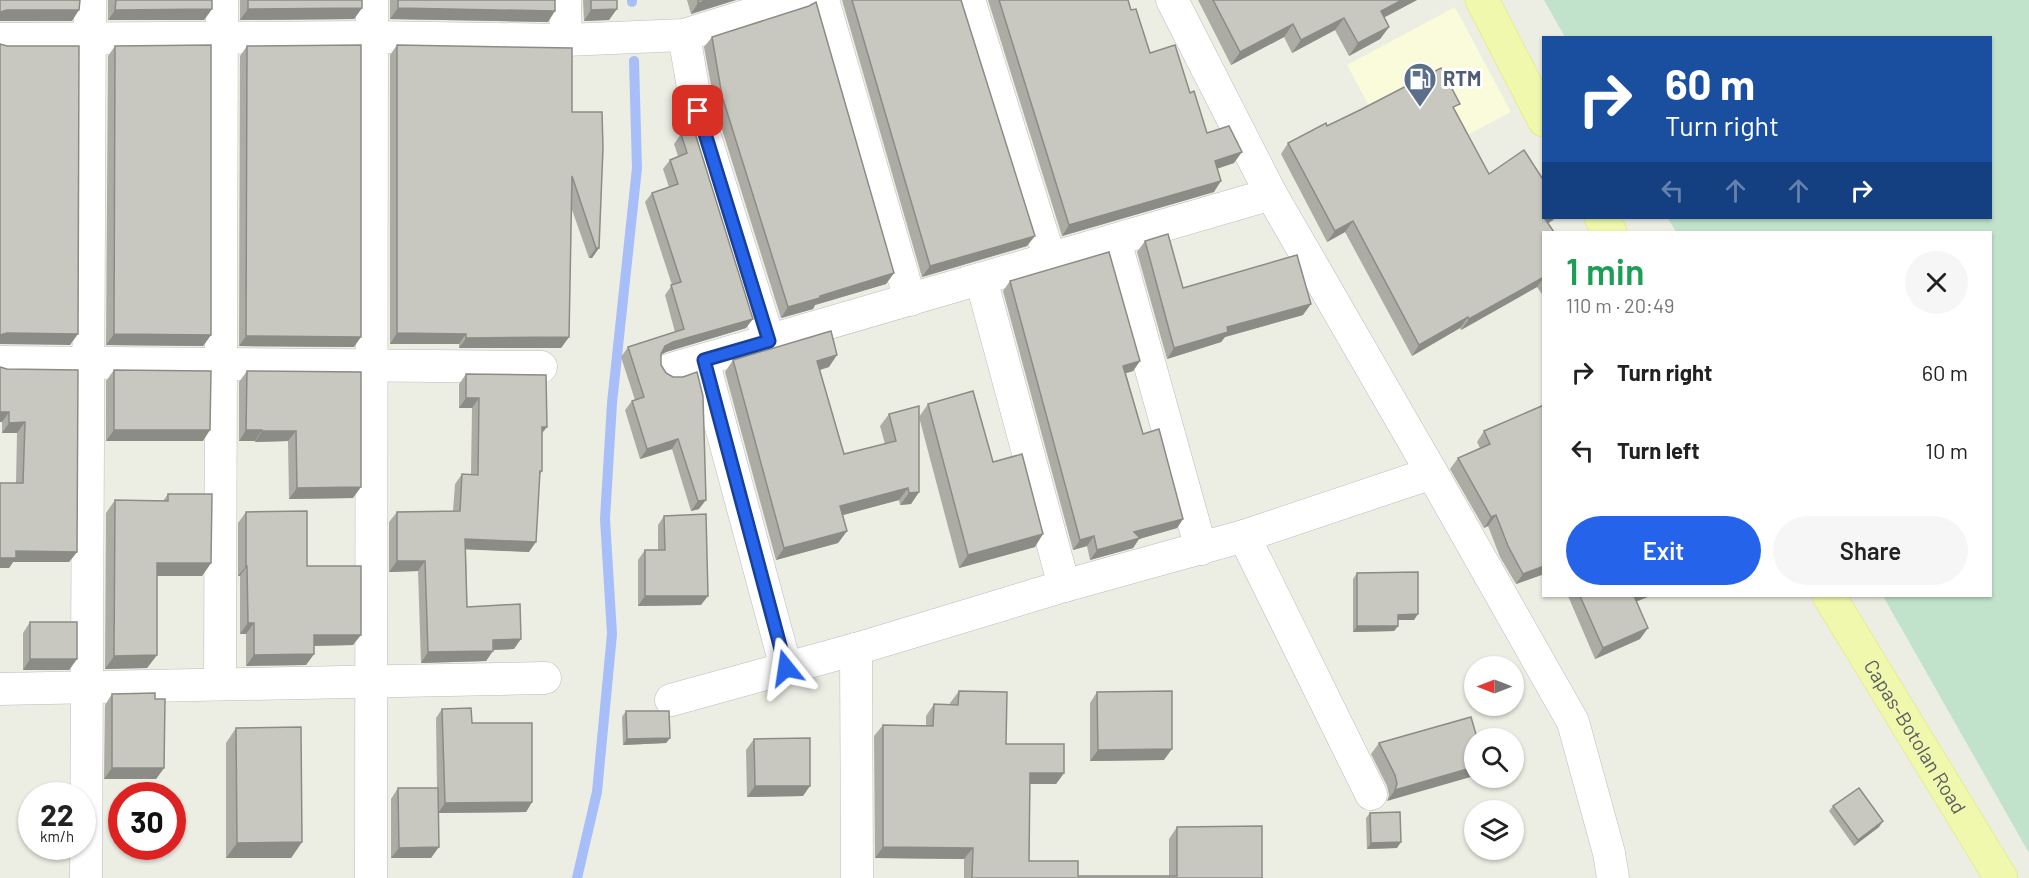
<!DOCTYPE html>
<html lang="en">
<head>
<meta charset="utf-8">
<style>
  :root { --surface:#fff; --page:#f6f6f6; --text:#222; --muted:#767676; --accent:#2563eb }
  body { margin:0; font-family:Barlow,sans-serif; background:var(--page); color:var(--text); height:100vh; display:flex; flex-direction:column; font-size:22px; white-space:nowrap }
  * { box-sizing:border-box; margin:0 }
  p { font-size:20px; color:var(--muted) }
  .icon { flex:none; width:33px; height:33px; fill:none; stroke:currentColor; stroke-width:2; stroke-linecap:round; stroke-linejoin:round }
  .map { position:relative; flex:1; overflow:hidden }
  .side { position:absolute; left:1542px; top:231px; width:450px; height:366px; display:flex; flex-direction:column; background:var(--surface); border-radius:0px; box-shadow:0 2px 4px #0004 }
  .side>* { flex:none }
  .hud { position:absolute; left:1542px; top:36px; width:450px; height:183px; border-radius:0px; box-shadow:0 2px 4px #0004; background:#1a4fa0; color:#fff; overflow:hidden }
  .needle { width:39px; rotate:270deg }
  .fabs { position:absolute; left:1464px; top:656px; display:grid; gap:12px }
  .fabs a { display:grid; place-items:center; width:60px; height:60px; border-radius:50%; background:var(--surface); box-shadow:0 2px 4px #0004; font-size:30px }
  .speed { position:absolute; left:18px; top:782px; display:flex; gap:12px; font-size:30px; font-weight:700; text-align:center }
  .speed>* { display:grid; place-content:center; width:78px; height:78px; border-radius:50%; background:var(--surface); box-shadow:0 2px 4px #0004; line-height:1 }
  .speed small { font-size:15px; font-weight:400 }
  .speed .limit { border:9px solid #d22; background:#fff; color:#111 }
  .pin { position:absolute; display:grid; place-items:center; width:51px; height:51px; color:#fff; margin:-26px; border-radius:12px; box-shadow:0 3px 9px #0006 }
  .me { position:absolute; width:66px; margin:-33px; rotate:345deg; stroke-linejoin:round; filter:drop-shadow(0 0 4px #0008) }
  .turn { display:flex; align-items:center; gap:21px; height:126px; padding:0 24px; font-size:27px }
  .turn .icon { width:78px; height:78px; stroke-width:2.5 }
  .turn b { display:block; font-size:42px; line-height:51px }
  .lanes { display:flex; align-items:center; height:57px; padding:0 24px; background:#0003; justify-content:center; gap:30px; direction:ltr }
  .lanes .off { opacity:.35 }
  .round { display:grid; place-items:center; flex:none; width:63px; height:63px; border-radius:32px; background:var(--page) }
  .summary { display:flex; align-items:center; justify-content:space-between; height:102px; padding:0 24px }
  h1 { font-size:36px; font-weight:600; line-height:45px; color:#1e9e55 }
  .action { display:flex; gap:12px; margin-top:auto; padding:12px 24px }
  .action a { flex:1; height:69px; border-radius:36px; background:var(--accent); color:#fff; font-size:24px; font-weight:600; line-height:69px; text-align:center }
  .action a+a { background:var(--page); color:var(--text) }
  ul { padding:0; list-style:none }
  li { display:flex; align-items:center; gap:18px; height:78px; padding:0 24px }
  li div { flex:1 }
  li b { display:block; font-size:22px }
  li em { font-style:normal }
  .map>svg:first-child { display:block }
  .commercial { fill:#f9fbda }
  .green { fill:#c2e3cb }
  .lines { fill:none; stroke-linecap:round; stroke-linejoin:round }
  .stream { stroke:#a8bef8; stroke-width:10 }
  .minor-casing { stroke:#bbbbc1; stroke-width:33 }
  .primary-casing { stroke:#e5e663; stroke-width:34 }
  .minor { stroke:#fff; stroke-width:32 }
  .primary { stroke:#eff8ad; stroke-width:33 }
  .wall { fill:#acaca5 }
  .shaded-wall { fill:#8c8c86 }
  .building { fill:#c8c8c0; stroke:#8c8c86; stroke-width:1.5 }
  .route-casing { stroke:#184099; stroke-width:15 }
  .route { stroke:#2563eb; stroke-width:10 }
  .labels { text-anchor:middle; stroke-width:6; stroke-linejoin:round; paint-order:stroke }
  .service-label { font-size:20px; font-weight:bold; fill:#4e5e75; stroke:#fff; text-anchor:start }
  .street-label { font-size:20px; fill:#5b5d63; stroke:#fff }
</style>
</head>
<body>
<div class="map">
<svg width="2029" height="878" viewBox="0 0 2029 878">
  <rect width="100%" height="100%" fill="#ecede3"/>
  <polygon class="commercial" points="1455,7 1511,112 1403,169 1347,65"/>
  <polygon class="green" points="1544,0 2029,0 2029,853 1883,596 1990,596 1990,232 1676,232 1668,218 1990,218 1990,38 1565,37"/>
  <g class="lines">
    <g class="stream">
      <polyline points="632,0 632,2"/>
      <polyline points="577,878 597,792 612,634 605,519 612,403 637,168 634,61"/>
    </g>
    <g class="minor-casing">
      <g id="minor">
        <polyline points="565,0 566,40"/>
        <polyline points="823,0 910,300"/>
        <polyline points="969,0 1050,259"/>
        <polyline points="1172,0 1271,194 1432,473 1573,722 1609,853 1613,878"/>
        <polyline points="684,35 697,111 769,341"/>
        <polyline points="0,39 372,37 566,40 684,35 796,0"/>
        <polyline points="1115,240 1201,549"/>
        <polyline points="981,279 1064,586"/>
        <polyline points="703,360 786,668"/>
        <polyline points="0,362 541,367"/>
        <polyline points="671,369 1271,194"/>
        <polyline points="1244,536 1371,794"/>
        <polyline points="856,649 857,878"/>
        <polyline points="220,684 222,0"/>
        <polyline points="0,689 545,678"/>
        <polyline points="671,700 856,649 1064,586 1244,536 1432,473"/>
        <polyline points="86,878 90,0"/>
        <polyline points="371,878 372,0"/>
      </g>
    </g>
    <g class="primary-casing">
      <g id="primary">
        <polyline points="1482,0 1544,120"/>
        <polyline points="1601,218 1610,232"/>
        <path id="s1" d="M1829 596 2001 878"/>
      </g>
    </g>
    <use href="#minor" class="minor"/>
    <use href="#primary" class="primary"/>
  </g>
  <g class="wall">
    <polygon points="108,0 212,0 212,9 204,20 108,20"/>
    <polygon points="240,0 362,0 362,8 354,19 240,20"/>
    <polygon points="390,0 555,0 548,22 390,19"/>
    <polygon points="583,0 617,0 609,20 584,21"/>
    <polygon points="687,0 736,0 691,14"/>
    <polygon points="842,0 961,0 1027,246 922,277"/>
    <polygon points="988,0 1128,0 1131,10 1150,53 1190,93 1207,133 1234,163 1217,168 1214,192 1062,236"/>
    <polygon points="1198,0 1417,0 1384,17 1389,27 1380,39 1349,56 1335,30 1292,53 1284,37 1231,65"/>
    <polygon points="712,37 894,273 886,284 815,305 813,309 781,318 715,107 704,47"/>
    <polygon points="397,45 572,112 599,248 592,258 589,258 571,207 569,337 561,348 459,348 459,344 390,344 390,55"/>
    <polygon points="115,46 211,335 203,346 106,345 108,56"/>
    <polygon points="247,46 354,347 239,346 240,56"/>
    <polygon points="1455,110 1489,174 1553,220 1548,223 1544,232 1544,297 1537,287 1461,330 1460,328 1412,356 1345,232 1327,242 1281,154 1288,143 1327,126"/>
    <polygon points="681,134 746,328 666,352 661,355 661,365 666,373 673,377 683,377 699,509 691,511 672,449 640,459 625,410 632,401 635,400 621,357 628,347 675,332 665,295 672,285 645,202 652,193 669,187 663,169 670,160 678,156 674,144"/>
    <polygon points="1145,241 1183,288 1303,315 1225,337 1221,342 1167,359 1137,252"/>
    <polygon points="1010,281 1140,361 1133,371 1126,373 1143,434 1183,519 1177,528 1139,539 1133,548 1090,560 1087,546 1073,550 1003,291"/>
    <polygon points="733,360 829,367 820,370 844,454 885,444 880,426 889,414 919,492 911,504 900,505 899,500 843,515 847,531 838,543 776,560 725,372"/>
    <polygon points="7,369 77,552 69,562 13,562 9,568 0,568 16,483 17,433 2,433 2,422 0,422"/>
    <polygon points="114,370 203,441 106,441 106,381"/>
    <polygon points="247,371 353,498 289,499 288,441 255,442 255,441 239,441 239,382"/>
    <polygon points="466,374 542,434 542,471 540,474 529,552 466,549 467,607 514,649 493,650 486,661 421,663 418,571 389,572 389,522 397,512 453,511 455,484 462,474 471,475 472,408 459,408 459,384"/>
    <polygon points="928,404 993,462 1035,547 959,568 919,417"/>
    <polygon points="1484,431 1544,574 1516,584 1500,557 1488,526 1484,528 1450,469 1458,458 1480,448 1477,442"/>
    <polygon points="168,494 211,563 202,576 157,576 157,655 147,668 105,669 106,513 115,500 163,501"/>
    <polygon points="246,512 307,566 353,645 314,646 314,654 306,665 246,666 246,634 240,634 240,576 238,576 238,523"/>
    <polygon points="664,516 701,605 638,606 638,560 645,550 658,550 658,525"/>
    <polygon points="1357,573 1414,620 1398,620 1398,626 1394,631 1353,632 1353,579"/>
    <polygon points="1568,596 1650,596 1636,601 1640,639 1595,659"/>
    <polygon points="30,622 77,659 69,670 23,670 23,633"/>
    <polygon points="959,691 1006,744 1064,773 1056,784 1030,784 1029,861 1078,876 1169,876 1169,839 1177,827 1262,878 964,878 964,859 875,858 874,736 883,725 926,726 926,716 934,704 950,705 950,703"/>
    <polygon points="1097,692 1164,760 1090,761 1090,703"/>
    <polygon points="112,694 155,699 164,768 156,779 104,779 105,705"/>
    <polygon points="442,709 472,723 532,802 526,812 439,813 431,858 391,858 391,799 398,788 437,788 436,718"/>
    <polygon points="626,711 670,738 666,743 623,745 622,717"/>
    <polygon points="236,728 302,842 291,858 226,858 226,743"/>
    <polygon points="1477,738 1387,801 1389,795 1387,786 1371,754 1379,743"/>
    <polygon points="754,739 803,796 747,797 746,750"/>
    <polygon points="1833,806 1879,827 1854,846 1829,811"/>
    <polygon points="1370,813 1397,848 1367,849 1366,818"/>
  </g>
  <g class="shaded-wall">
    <polygon points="709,0 736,0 691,14 698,3"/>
    <polygon points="1402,0 1417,0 1372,24 1381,11"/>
    <polygon points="362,8 354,19 240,20 248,9"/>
    <polygon points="398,8 555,11 548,22 390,19"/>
    <polygon points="212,9 204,20 108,20 115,10"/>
    <polygon points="617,9 609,20 584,21 591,10"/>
    <polygon points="7,10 79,10 72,21 0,21 0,12"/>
    <polygon points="1344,18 1335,30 1292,53 1301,40"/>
    <polygon points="1293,24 1284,37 1231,65 1240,52"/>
    <polygon points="1389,27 1380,39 1349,56 1358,43"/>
    <polygon points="1242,152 1234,163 1208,172 1215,161"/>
    <polygon points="1221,181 1214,192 1062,236 1069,225"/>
    <polygon points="1547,218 1555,218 1553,220 1538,230 1545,219"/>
    <polygon points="1353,221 1345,232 1327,242 1335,231"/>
    <polygon points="1035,236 1027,246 922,277 930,266"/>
    <polygon points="596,248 599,248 592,258 589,258"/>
    <polygon points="894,273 886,284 815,305 813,309 781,318 788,307 820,296"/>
    <polygon points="1544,277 1537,287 1461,330 1469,319"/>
    <polygon points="1311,304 1303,315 1225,337 1221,342 1167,359 1174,348 1227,327"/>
    <polygon points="1468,317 1460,328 1412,356 1419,345"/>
    <polygon points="753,319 746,328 666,352 658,356 665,346 673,342"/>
    <polygon points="7,333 78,334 70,345 0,344 0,335"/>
    <polygon points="397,333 466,334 459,344 390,344"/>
    <polygon points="114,334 211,335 203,346 106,345"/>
    <polygon points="246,336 361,337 354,347 239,346"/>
    <polygon points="569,337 561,348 459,348 466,338"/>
    <polygon points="837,355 829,367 809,373 817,361"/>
    <polygon points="1140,361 1133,371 1117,376 1123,366"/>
    <polygon points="466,398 479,398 472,408 459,408"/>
    <polygon points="0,412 9,412 2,422 0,422"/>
    <polygon points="25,422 17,433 2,433 9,423"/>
    <polygon points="542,427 547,427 539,437"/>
    <polygon points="114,430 210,430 203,441 106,441"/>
    <polygon points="246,430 262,430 255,441 239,441"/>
    <polygon points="262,431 296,431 288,441 255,442"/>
    <polygon points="678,439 672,449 640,459 647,449"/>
    <polygon points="361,487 353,498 289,499 297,488"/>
    <polygon points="908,488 899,500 832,518 840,506"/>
    <polygon points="919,492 911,504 900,505 909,493"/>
    <polygon points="706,500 699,509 691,511 698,501"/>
    <polygon points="1496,515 1488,526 1484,528 1491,517"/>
    <polygon points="1183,519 1177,528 1139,539 1133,548 1090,560 1097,550 1134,532"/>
    <polygon points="847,531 838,543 776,560 784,548"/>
    <polygon points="1043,534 1035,547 959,568 968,555"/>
    <polygon points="1094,536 1087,546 1073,550 1080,540"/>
    <polygon points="465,539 536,542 529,552 458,549"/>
    <polygon points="16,551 77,552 69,562 13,562 9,568 0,568 0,558"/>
    <polygon points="397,561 425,561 418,571 389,572"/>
    <polygon points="157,563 211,563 202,576 148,576"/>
    <polygon points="246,566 247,566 240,576 238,576"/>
    <polygon points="1544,566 1544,574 1516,584 1523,574"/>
    <polygon points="645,596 708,596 701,605 638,606"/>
    <polygon points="1633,596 1650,596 1626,606"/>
    <polygon points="1418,614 1414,620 1394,620 1398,615"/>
    <polygon points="248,623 254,623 246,634 240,634"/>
    <polygon points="1357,626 1398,626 1394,631 1353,632"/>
    <polygon points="1648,628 1640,639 1595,659 1603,648"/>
    <polygon points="314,635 361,635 353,645 306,646"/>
    <polygon points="521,639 514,649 486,650 493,640"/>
    <polygon points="493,651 486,661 421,663 428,652"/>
    <polygon points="314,654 306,665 246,666 254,655"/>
    <polygon points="157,655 147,668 105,669 114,656"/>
    <polygon points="30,659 77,659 69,670 23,670"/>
    <polygon points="670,738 666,743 623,745 627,739"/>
    <polygon points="1172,749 1164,760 1090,761 1098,750"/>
    <polygon points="1474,767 1474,776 1387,801 1395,790"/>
    <polygon points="112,768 164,768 156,779 104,779"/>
    <polygon points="1030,773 1064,773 1056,784 1022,784"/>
    <polygon points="755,786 810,786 803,796 747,797"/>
    <polygon points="532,802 526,812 438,813 445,803"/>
    <polygon points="1883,821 1879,827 1854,846 1858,840"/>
    <polygon points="302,842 291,858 226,858 237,843"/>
    <polygon points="1401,842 1397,848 1367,849 1371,843"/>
    <polygon points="439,847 431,858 391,858 399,848"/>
    <polygon points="883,847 973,848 964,859 875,858"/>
  </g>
  <g class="building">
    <polygon points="0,0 80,0 79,10 7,10 0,12"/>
    <polygon points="116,0 212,0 212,9 115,10"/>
    <polygon points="248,0 362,0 362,8 248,9"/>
    <polygon points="398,0 555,0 555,11 398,8"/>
    <polygon points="591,0 617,0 617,9 591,10"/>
    <polygon points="698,0 709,0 698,3"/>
    <polygon points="852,0 961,0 1035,236 930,266"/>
    <polygon points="999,0 1128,0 1131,10 1136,9 1150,53 1175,45 1190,93 1194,91 1207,133 1229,126 1242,152 1215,161 1221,181 1069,225"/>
    <polygon points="1213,0 1402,0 1381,11 1389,27 1358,43 1344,18 1301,40 1293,24 1240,52"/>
    <polygon points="816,2 894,273 820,296 820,298 788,307 722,96 712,37 809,6"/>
    <polygon points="0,44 7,46 79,46 78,334 7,333 0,335"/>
    <polygon points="211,45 211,335 114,334 115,46"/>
    <polygon points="361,45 361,337 246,336 247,46"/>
    <polygon points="397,45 572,48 572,112 602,112 603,148 599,248 596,248 572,176 569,337 466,338 466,334 397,333"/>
    <polygon points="1441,68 1460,104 1453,107 1489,174 1524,150 1544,181 1544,218 1547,218 1545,219 1554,232 1544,232 1544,277 1469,319 1468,317 1419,345 1353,221 1335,231 1288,143 1326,123 1327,126 1362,109"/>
    <polygon points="694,130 753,319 673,342 665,346 661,354 661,365 666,373 673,377 683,377 697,372 703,396 706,500 698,501 678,439 647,449 632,401 644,397 628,347 684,329 671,285 681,282 652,193 678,184 670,160 687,153 681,134"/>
    <polygon points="1168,234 1183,288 1297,255 1311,304 1227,327 1228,332 1174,348 1145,241"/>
    <polygon points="1109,252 1140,361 1123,366 1143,434 1159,429 1183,519 1134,532 1140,538 1097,550 1094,536 1080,540 1010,281"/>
    <polygon points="831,331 837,355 817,361 844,454 896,441 889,414 919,406 919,492 909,493 908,488 840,506 847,531 784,548 733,360"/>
    <polygon points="0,367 7,369 78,370 77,552 16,551 16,558 0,558 0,483 23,483 25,422 9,423 9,412 0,412"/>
    <polygon points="114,370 211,371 210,430 114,430"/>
    <polygon points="247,371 361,372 361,487 297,488 296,431 262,431 262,430 246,430"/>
    <polygon points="466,374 546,375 547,427 542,427 542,471 540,471 536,542 465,539 467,607 520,604 521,639 493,640 493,651 428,652 425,561 397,561 397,512 460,511 462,474 478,475 479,398 466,398"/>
    <polygon points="973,391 993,462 1022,454 1043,534 968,555 928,404"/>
    <polygon points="1544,405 1544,566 1523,574 1508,546 1496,515 1491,517 1458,458 1490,444 1484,431"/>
    <polygon points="168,494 212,494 211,563 157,563 157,655 114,656 115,500 168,501"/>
    <polygon points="307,511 307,566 361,566 361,635 314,635 314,654 254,655 254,623 248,623 247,566 246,566 246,512"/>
    <polygon points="706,514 708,596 645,596 645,550 665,550 664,516"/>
    <polygon points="1418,572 1418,614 1398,615 1398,626 1357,626 1357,573"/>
    <polygon points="1580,596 1634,596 1648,628 1603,648"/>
    <rect x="30" y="622" width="47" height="37"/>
    <polygon points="959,691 1007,692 1006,744 1064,744 1064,773 1030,773 1029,861 1078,861 1078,876 1177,876 1177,827 1262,826 1262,878 972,878 973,848 883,847 883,725 933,726 934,704 958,705"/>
    <polygon points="1172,691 1172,749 1098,750 1097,692"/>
    <polygon points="155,693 155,699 165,699 164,768 112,768 112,694"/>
    <polygon points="471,708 472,723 532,723 532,802 445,803 442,709"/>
    <polygon points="626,711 669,711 670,738 627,739"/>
    <polygon points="1471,717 1477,738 1474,738 1474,767 1395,790 1397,784 1395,775 1379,743"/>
    <polygon points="301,727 302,842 237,843 236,728"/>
    <polygon points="810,738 810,786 755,786 754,739"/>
    <polygon points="398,788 438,788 439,847 399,848"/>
    <polygon points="1859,788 1883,821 1858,840 1833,806"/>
    <polygon points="1400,812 1401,842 1371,843 1370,813"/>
  </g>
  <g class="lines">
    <g class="route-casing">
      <polyline id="route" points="698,111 769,341 704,360 786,668"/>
    </g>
    <use href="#route" class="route"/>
  </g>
  <defs>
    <g id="fuel-pin" transform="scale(1.725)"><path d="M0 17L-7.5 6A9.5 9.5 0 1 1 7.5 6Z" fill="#5c6f8a" stroke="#fff"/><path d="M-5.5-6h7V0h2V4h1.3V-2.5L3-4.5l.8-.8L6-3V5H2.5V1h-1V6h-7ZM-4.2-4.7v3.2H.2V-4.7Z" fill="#fff"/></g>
  </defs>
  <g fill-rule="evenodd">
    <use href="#fuel-pin" x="1420" y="79"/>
  </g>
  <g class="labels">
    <g class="service-label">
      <text x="1443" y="86">RTM</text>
    </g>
    <g class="street-label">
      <text dy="7" stroke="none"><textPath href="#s1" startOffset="165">Capas-Botolan Road</textPath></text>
    </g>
  </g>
</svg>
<div class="fabs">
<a><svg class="needle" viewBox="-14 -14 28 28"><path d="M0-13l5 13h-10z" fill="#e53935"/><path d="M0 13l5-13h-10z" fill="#767676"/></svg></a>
<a><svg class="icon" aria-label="search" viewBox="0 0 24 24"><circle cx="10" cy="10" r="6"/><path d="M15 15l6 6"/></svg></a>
<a><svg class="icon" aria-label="layers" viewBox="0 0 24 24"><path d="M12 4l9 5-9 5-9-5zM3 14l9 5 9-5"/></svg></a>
</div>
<div class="speed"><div>22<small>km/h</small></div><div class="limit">30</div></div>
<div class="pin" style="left:698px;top:111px;background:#d93025"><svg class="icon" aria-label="arrive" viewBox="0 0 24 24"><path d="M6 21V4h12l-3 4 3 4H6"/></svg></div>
<svg class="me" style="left:786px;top:668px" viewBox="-20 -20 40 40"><path d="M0-17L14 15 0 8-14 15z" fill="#2563eb" stroke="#fff" stroke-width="4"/></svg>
<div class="hud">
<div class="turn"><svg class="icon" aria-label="right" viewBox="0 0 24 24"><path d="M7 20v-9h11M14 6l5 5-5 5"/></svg><div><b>60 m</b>Turn right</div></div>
<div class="lanes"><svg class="icon off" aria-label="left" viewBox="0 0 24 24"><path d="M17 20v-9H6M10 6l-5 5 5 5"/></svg><svg class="icon off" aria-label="ahead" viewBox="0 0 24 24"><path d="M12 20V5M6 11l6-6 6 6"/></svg><svg class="icon off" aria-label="ahead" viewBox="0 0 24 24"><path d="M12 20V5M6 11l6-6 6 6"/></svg><svg class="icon" aria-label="right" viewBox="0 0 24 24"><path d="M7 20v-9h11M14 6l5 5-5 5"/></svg></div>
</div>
<section class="side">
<div class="summary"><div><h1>1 min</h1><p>110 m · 20:49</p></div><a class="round"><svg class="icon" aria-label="close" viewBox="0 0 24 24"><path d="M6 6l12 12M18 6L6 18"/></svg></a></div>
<ul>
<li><svg class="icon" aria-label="right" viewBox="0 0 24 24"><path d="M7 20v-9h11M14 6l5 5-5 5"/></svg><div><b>Turn right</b></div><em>60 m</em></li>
<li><svg class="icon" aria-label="left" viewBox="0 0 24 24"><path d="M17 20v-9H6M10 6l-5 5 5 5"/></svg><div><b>Turn left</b></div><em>10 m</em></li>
</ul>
<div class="action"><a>Exit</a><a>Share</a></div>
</section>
</div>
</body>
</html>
